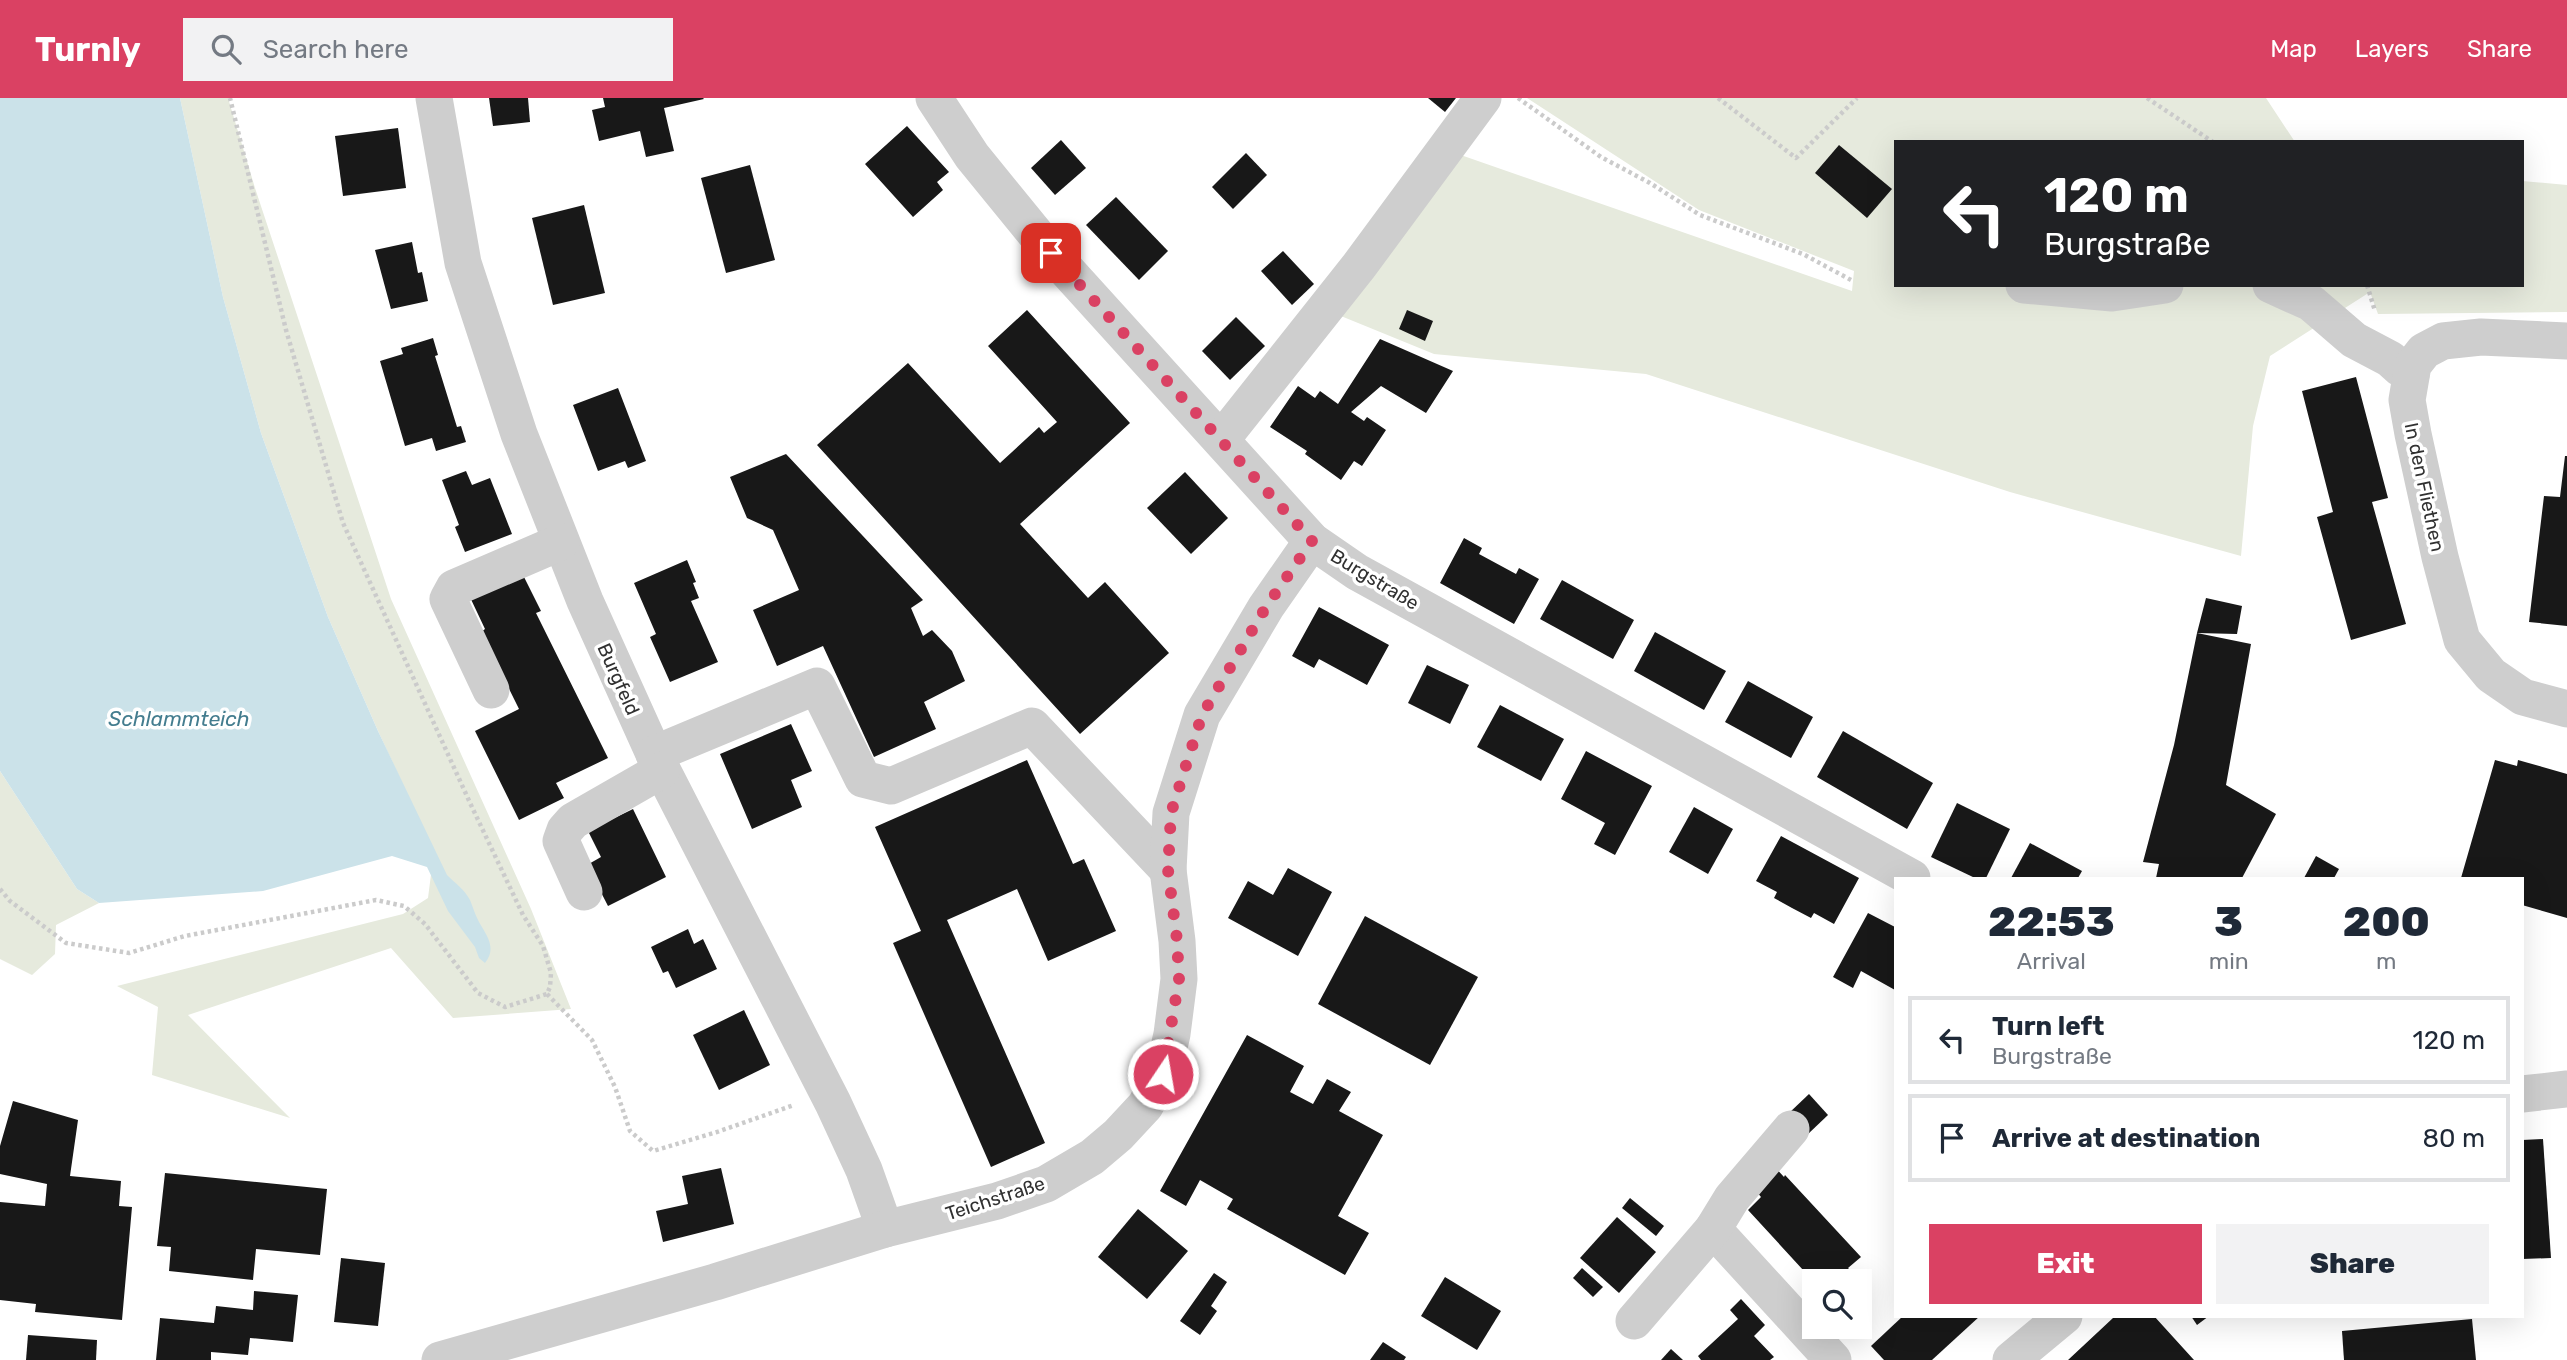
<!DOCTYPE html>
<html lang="en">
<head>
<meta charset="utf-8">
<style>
  :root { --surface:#fff; --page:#f2f2f3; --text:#1f2937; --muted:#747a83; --line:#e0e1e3; --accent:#da4163 }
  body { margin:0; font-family:Rubik,sans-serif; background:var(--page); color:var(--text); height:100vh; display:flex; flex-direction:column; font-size:26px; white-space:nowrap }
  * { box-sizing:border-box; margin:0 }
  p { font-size:23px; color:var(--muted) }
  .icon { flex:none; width:38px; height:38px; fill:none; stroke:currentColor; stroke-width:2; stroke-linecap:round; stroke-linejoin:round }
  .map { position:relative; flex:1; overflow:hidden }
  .details { position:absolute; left:1894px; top:779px; width:630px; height:441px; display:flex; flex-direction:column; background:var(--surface); border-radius:0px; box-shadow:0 7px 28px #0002 }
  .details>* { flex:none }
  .top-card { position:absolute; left:1894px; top:42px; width:630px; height:147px; border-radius:0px; box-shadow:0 7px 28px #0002; background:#202124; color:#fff; overflow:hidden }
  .controls { position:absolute; left:1802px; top:1171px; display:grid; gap:14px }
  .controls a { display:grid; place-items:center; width:70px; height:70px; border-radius:0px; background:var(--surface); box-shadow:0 7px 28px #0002; font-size:35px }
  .pin { position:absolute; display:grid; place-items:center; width:60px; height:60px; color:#fff; margin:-30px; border-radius:14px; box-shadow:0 4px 10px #0006 }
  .me { position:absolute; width:77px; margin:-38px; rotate:12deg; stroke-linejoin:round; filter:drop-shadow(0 0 5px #0008) }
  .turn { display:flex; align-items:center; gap:24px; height:147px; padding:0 35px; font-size:32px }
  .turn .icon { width:91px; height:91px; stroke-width:2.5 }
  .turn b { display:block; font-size:49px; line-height:60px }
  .eta { display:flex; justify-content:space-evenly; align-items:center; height:119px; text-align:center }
  .eta b { font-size:42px; font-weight:800; line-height:49px }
  .cta { display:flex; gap:14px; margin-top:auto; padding:14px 35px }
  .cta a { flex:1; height:80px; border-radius:0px; background:var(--accent); color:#fff; font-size:28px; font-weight:800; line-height:80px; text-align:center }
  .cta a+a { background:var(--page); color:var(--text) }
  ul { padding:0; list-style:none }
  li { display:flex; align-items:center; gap:21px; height:88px; margin:0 14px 10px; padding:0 21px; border:4px solid var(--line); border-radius:0px }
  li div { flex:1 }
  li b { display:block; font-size:26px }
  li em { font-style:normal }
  header { display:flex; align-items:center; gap:42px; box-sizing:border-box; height:98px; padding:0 35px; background:var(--accent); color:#fff }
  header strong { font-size:33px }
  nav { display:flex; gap:38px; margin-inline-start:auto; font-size:24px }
  .search { width:490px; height:63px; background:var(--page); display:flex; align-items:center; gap:18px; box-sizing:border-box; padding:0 24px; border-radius:0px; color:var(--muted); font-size:26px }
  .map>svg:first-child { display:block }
  .green { fill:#e6eadd }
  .water { fill:#cbe2e9 }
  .building { fill:#181818 }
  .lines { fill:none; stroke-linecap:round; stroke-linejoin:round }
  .path { stroke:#cbcbcb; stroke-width:4.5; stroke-dasharray:3.5 3.5; stroke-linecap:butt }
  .minor { stroke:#cecece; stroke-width:37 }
  .route { stroke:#da4163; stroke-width:12; stroke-dasharray:0 21.6 }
  .labels { text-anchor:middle; stroke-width:7; stroke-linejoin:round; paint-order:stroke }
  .street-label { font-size:19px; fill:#313131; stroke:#fff }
  .water-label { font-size:21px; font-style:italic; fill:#447d8f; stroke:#fff }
</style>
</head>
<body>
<header>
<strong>Turnly</strong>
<div class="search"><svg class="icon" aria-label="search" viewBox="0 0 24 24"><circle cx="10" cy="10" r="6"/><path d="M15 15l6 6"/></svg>Search here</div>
<nav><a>Map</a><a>Layers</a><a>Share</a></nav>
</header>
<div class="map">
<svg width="2567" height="1262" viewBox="0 0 2567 1262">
  <rect width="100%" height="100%" fill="#fff"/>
  <g class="green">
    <polygon points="180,0 228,0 255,90 391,501 531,811 571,911 453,920 391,850 188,917 290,1020 152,977 158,909 117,888 403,816 428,800 434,753 378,633 328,519 261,335 223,199"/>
    <polygon points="1527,0 2266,0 2295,44 1895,44 1895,187 2522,187 2522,83 2567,87 2567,214 2378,216 2370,194 2270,258 2253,328 2241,458 2010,394 1646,276 1434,256 1336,216 1455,55 1852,193 1854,173 1699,112"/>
    <polygon points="0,673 77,791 99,805 56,827 55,856 32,877 0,861"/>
  </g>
  <path class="water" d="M0 0H180L223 199 261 335 328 519 378 633 447 777C455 785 465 792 470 802 473 809 475 817 479 824 487 838 497 850 485 865L479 860 475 849 448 813 427 769 392 758 263 793 99 805 77 791 0 673Z"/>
  <g class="building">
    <polygon points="489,0 528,0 530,24 493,28"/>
    <polygon points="603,0 703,0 704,1 664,10 674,53 646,59 640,33 599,43 592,12 605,9"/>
    <polygon points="1428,0 1456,0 1445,14"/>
    <polygon points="907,28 949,74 937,84 943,92 913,119 865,66"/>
    <polygon points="398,30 406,90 343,98 335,38"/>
    <polygon points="1061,42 1086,70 1055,97 1031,70"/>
    <polygon points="1839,47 1892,91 1867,120 1815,75"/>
    <polygon points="1246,55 1267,77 1233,111 1212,89"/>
    <polygon points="750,67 775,162 726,175 701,80"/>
    <polygon points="1116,99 1168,153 1139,182 1086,127"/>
    <polygon points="584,107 605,195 553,207 532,120"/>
    <polygon points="412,144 418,175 422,174 428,203 391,211 375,152"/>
    <polygon points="1283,153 1314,186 1292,207 1261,173"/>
    <polygon points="1027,212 1130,325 1020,426 1088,500 1105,484 1169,555 1080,636 817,347 908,265 1000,365 1039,329 1044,335 1057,324 988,248"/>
    <polygon points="1407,212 1433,223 1425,243 1399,231"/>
    <polygon points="1236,219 1265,248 1230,282 1202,253"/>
    <polygon points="433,240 438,257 435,258 457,329 461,328 466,344 436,353 432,340 405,348 380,263 403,256 401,250"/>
    <polygon points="1380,241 1453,273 1426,315 1381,288 1351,314 1364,323 1367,319 1386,332 1362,368 1354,363 1341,382 1305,356 1307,353 1270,329 1298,288 1315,300 1320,293 1338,306"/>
    <polygon points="2356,279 2388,400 2372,404 2406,526 2351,542 2317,419 2333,414 2302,293"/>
    <polygon points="618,290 646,363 628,370 625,363 598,373 573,307"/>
    <polygon points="786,356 923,502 911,510 923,538 932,532 952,553 965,583 924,604 936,631 874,659 823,548 777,568 753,512 799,492 773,432 747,420 730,379"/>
    <polygon points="2565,358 2567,358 2567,528 2529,524 2544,398 2560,399"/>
    <polygon points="466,373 472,387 490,380 512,436 465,454 455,429 459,427 442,382"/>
    <polygon points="1185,374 1228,420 1191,456 1147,410"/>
    <polygon points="1464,440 1482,450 1479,456 1516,476 1519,470 1539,481 1514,526 1440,485"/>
    <polygon points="687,462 696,484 693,485 699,500 691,503 718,564 670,584 650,539 656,536 634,485"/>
    <polygon points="519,469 541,513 536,515 608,660 556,685 564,700 519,722 475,633 519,611 481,534 485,531 468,495"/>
    <polygon points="1562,482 1634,522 1613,561 1540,521"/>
    <polygon points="2206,500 2242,508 2237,536 2197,535 2251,546 2226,687 2276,716 2242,780 2156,780 2159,766 2143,764 2174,647 2197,535"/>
    <polygon points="1319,509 1389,547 1367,587 1319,561 1314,570 1292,558"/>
    <polygon points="1655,534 1726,573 1704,612 1634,573"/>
    <polygon points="1427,567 1469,587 1450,626 1408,605"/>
    <polygon points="1748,583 1813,619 1791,660 1725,624"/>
    <polygon points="1500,607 1564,641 1541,683 1477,649"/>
    <polygon points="791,626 812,673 791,682 802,709 752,731 720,656"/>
    <polygon points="1843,633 1933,685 1907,731 1817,679"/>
    <polygon points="1586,653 1652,688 1615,757 1594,746 1605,725 1561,701"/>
    <polygon points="1027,662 1073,766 1084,761 1116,833 1048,863 1017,791 947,822 1045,1045 991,1069 893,845 921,833 875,729"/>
    <polygon points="2495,662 2517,668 2518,662 2567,676 2567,820 2522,807 2522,780 2461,780"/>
    <polygon points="1957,705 2010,731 1986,780 1975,780 1931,759"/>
    <polygon points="1694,709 1733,731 1708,776 1669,754"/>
    <polygon points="633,711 666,779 608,808 587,767 601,759 588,733"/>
    <polygon points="1781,738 1859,780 1834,826 1814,815 1811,820 1792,810 1774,800 1777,794 1756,783"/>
    <polygon points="2030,745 2082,773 2078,780 2011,780"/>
    <polygon points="2316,758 2339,771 2334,780 2304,780"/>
    <polygon points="1288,770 1332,794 1298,858 1228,820 1248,783 1273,797"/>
    <polygon points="1868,815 1895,829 1895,892 1861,873 1853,890 1833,879"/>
    <polygon points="1365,818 1478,879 1430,967 1318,906"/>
    <polygon points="688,831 694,846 703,841 717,871 676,890 668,873 663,875 651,849"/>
    <polygon points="744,912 770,967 719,992 693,937"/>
    <polygon points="1247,937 1304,968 1290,994 1313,1006 1327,981 1351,994 1339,1013 1383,1037 1338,1118 1369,1135 1345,1177 1227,1111 1233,1101 1200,1082 1186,1108 1160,1093"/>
    <polygon points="1809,996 1828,1017 1807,1037 1788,1016"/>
    <polygon points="13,1003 78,1022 70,1078 121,1083 119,1108 132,1109 122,1222 35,1214 36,1206 0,1202 0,1104 45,1108 47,1086 0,1076 0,1048"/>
    <polygon points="2543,1041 2551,1160 2522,1161 2522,1042"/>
    <polygon points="1774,1068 1784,1079 1785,1077 1861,1159 1848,1170 1858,1181 1856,1183 1815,1183 1815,1185 1748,1112 1761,1099 1752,1088"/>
    <polygon points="721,1070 734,1126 663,1144 656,1113 688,1106 682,1078"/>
    <polygon points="165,1075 327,1091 320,1157 256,1151 253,1182 169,1173 171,1149 157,1148"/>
    <polygon points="1630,1100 1664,1128 1656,1138 1622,1110"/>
    <polygon points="1138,1111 1188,1153 1147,1201 1098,1159"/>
    <polygon points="1617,1119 1656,1154 1619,1195 1580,1160"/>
    <polygon points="341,1160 385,1165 378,1228 334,1224"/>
    <polygon points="1582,1170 1603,1189 1593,1199 1573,1180"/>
    <polygon points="1214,1175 1227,1184 1211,1208 1217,1213 1200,1237 1180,1223"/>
    <polygon points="1445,1179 1501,1213 1477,1252 1421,1218"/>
    <polygon points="254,1193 298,1197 293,1244 250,1240 248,1257 211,1254 211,1262 156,1262 160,1220 214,1225 216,1208 253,1212"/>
    <polygon points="1741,1201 1765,1227 1754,1238 1774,1259 1770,1262 1701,1262 1698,1258 1738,1221 1730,1212"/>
    <polygon points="1903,1218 1980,1218 1932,1262 1884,1262 1871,1248"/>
    <polygon points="2111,1218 2154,1218 2194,1262 2068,1262 2113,1220"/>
    <polygon points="2191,1218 2209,1218 2197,1227"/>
    <polygon points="2472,1221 2476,1262 2344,1262 2342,1233"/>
    <polygon points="28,1237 97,1242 96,1262 26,1262"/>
    <polygon points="1383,1244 1406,1259 1404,1262 1370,1262"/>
    <polygon points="1671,1251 1683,1262 1661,1262"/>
  </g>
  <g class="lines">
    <g class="path">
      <polyline points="1518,0 1601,59 1650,85 1700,117 1803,156 1851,182"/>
      <polyline points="1718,0 1796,60 1857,0"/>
      <polyline points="2147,0 2213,44"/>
      <polyline points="2367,187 2375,213"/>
      <polyline points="0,791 10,803 66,845 129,855 185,838 376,802 404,808 425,826 478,895 505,909 547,896 550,889 551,875 543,848 523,817 471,707 343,425 286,232 230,0"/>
      <polyline points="547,896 592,942 615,989 630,1033 653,1053 717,1034 794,1007"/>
    </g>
    <g class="minor">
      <polyline points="434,0 463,165 519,336 585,503 654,656 833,1005 864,1072 885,1131"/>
      <polyline points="934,0 972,58 1051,155 1312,443 1357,474 1912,780"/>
      <polyline points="2024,187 2112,195 2165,187"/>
      <polyline points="2271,187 2311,205 2354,242 2390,261 2400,270 2411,277"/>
      <polyline points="2567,243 2481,239 2443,243 2424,253 2413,267 2407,302 2413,336 2440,459 2462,542 2491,577 2523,599 2567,611"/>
      <polyline points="1221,342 1359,168 1483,0"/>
      <polyline points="491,592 448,501 454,490 561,444"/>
      <polyline points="654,656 817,588 863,681 891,688 1032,628 1168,772"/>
      <polyline points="584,794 561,743 565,732 573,723 662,672"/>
      <polyline points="2522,996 2567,991"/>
      <polyline points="1713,1131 1833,1262"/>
      <polyline points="1634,1223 1713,1131 1732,1100 1791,1031"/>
      <polyline points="440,1262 715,1184 885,1131 997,1103 1046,1086 1092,1059 1118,1037 1145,1008 1163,976 1172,936 1179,881 1177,843 1168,772 1171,715 1202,617 1266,509 1312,443"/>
      <polyline points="2011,1262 2064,1218"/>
    </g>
  </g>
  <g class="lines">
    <polyline class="route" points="1051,155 1312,443 1266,509 1202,617 1171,715 1168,772 1177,842 1179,881 1163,976"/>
  </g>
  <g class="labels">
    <g class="street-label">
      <text transform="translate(2425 389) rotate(78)" y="7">In den Fliethen</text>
      <text transform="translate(1375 481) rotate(31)" y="7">Burgstraße</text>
      <text transform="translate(619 581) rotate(66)" y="7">Burgfeld</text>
      <text transform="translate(995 1100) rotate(-18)" y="7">Teichstraße</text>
    </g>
    <g class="water-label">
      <text x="179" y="628">Schlammteich</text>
    </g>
  </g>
</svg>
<div class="controls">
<a><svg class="icon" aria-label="search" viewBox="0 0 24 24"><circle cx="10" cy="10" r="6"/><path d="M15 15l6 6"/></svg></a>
</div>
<div class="pin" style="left:1051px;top:155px;background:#d93025"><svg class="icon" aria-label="arrive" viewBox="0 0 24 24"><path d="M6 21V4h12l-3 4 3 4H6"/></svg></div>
<svg class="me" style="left:1163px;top:976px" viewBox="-20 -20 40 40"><circle r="17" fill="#da4163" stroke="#fff" stroke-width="3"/><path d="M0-11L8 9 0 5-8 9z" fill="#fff"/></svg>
<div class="top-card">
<div class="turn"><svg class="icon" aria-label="left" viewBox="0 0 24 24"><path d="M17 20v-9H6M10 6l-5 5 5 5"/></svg><div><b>120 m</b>Burgstraße</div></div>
</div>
<section class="details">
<div class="eta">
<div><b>22:53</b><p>Arrival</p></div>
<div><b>3</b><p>min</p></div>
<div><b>200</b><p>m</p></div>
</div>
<ul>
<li><svg class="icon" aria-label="left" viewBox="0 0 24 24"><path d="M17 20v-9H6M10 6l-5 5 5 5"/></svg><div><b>Turn left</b><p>Burgstraße</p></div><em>120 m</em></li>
<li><svg class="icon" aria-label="arrive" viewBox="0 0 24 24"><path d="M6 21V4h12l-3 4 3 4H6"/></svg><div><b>Arrive at destination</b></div><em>80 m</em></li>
</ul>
<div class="cta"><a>Exit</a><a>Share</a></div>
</section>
</div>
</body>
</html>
